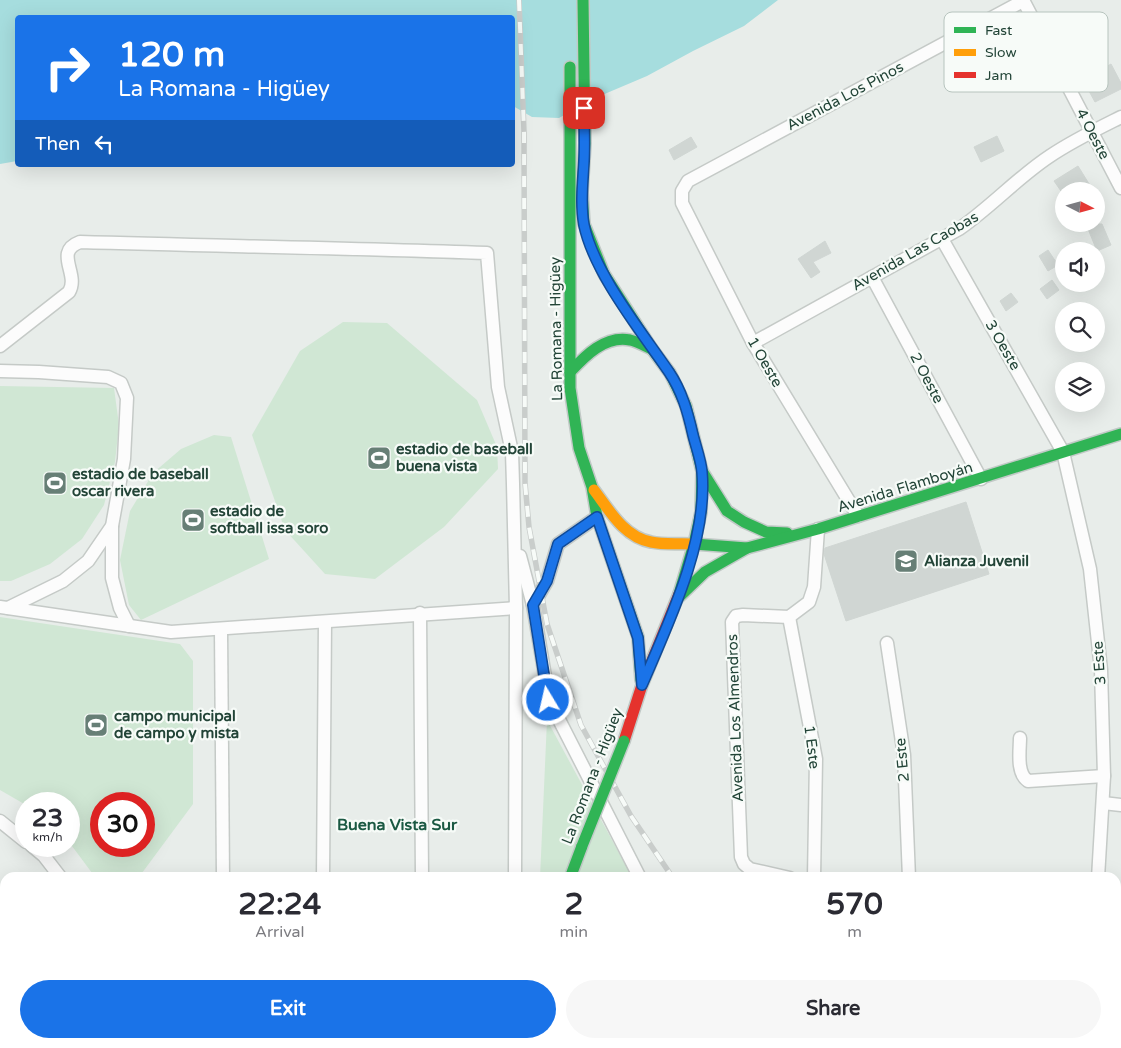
<!DOCTYPE html>
<html lang="en">
<head>
<meta charset="utf-8">
<style>
  :root { --surface:#fff; --page:#f7f7f7; --text:#2b2b33; --muted:#7c7c81; --accent:#1a73e8 }
  body { margin:0; font-family:"Varela Round",sans-serif; background:var(--page); color:var(--text); height:100vh; display:flex; flex-direction:column; font-size:19px; white-space:nowrap }
  * { box-sizing:border-box; margin:0 }
  p { font-size:16px; color:var(--muted) }
  .icon { flex:none; width:28px; height:28px; fill:none; stroke:currentColor; stroke-width:2; stroke-linecap:round; stroke-linejoin:round }
  .map { position:relative; flex:1; overflow:hidden }
  .side { position:absolute; left:0px; top:872px; width:1121px; height:176px; display:flex; flex-direction:column; background:var(--surface); border-radius:15px 15px 0 0; box-shadow:0 5px 20px #0002 }
  .side>* { flex:none }
  .banner { position:absolute; left:15px; top:15px; width:500px; height:152px; border-radius:5px; box-shadow:0 5px 20px #0002; background:#1a73e8; color:#fff; overflow:hidden }
  .needle { width:32px; rotate:96deg }
  .controls { position:absolute; left:1055px; top:182px; display:grid; gap:10px }
  .controls a { display:grid; place-items:center; width:50px; height:50px; border-radius:50%; background:var(--surface); box-shadow:0 5px 20px #0002; font-size:25px }
  .speed { position:absolute; left:15px; top:792px; display:flex; gap:10px; font-size:25px; font-weight:700; text-align:center }
  .speed>* { display:grid; place-content:center; width:65px; height:65px; border-radius:50%; background:var(--surface); box-shadow:0 5px 20px #0002; line-height:1 }
  .speed small { font-size:12px; font-weight:400 }
  .speed .limit { border:8px solid #d22; background:#fff; color:#111 }
  .pin { position:absolute; display:grid; place-items:center; width:42px; height:42px; color:#fff; margin:-21px; border-radius:10px; box-shadow:0 2px 8px #0006 }
  .me { position:absolute; width:55px; margin:-28px; rotate:351deg; stroke-linejoin:round; filter:drop-shadow(0 0 4px #0008) }
  .turn { display:flex; align-items:center; gap:18px; height:105px; padding:0 20px; font-size:22px }
  .turn .icon { width:65px; height:65px; stroke-width:2.5 }
  .turn b { display:block; font-size:35px; line-height:42px }
  .then { display:flex; align-items:center; height:48px; padding:0 20px; background:#0003; gap:10px; font-size:19px }
  .eta { display:flex; justify-content:space-evenly; align-items:center; height:85px; text-align:center }
  .eta b { font-size:30px; font-weight:700; line-height:35px }
  .button { display:flex; gap:10px; margin-top:auto; padding:10px 20px }
  .button a { flex:1; height:58px; border-radius:30px; background:var(--accent); color:#fff; font-size:20px; font-weight:700; line-height:58px; text-align:center }
  .button a+a { background:var(--page); color:var(--text) }
  .map>svg:first-child { display:block }
  .green { fill:#d0e7d4; fill-rule:evenodd }
  .water { fill:#a6ddde }
  .building { fill:#d0d6d3; stroke:#d0d6d3 }
  .lines { fill:none; stroke-linecap:round; stroke-linejoin:round }
  .street-casing { stroke:#c5cac7; stroke-width:15 }
  .fast-casing { stroke:#c1c9c6; stroke-width:14 }
  .slow-casing { stroke:#c1c9c6; stroke-width:14 }
  .jam-casing { stroke:#c1c9c6; stroke-width:14 }
  .street { stroke:#fcfcfc; stroke-width:12 }
  .fast { stroke:#30b455; stroke-width:11 }
  .slow { stroke:#ff9f0a; stroke-width:11 }
  .jam { stroke:#e5322d; stroke-width:11 }
  .rail-casing { stroke:#c9cdcb; stroke-width:5.5 }
  .rail { stroke:#f7fbf8; stroke-width:4; stroke-dasharray:11; stroke-linecap:butt }
  .fast-bridge-casing { stroke:#c2ccc8; stroke-width:14; stroke-linecap:butt }
  .fast-bridge { stroke:#30b455; stroke-width:11 }
  .route-casing { stroke:#114b97; stroke-width:12 }
  .route { stroke:#1a73e8; stroke-width:9 }
  .labels { text-anchor:middle; stroke-width:4.5; stroke-linejoin:round; paint-order:stroke }
  .street-label { font-size:15px; fill:#224437; stroke:#f7fbf8 }
  .poi-label { font-size:15px; font-weight:bold; fill:#224437; stroke:#f7fbf8; text-anchor:start }
  .neighbourhood-label { font-size:16px; font-weight:bold; fill:#1b5943; stroke:#f7fbf8 }
  .key { fill:#f7fbf8; stroke:#b7c4be; stroke-width:1 }
  .key-label { font-size:14px; fill:#224437 }
</style>
</head>
<body>
<div class="map">
<svg width="1121" height="1048" viewBox="0 0 1121 1048">
  <rect width="100%" height="100%" fill="#e8edea"/>
  <g class="green">
    <polygon points="343,322 387,323 477,400 497,447 498,469 444,527 375,579 325,574 285,530 252,435 300,351"/>
    <polygon points="0,386 114,388 119,425 115,462 104,505 82,539 50,564 11,581 0,581"/>
    <polygon points="214,435 231,437 269,559 141,620 129,605 120,560 130,511 153,473 181,449"/>
    <path d="M0 617 180 644 193 661V804L139 877H95L69 842V804L26 805 0 790ZM101 804H144V846H101Z"/>
    <polygon points="547,720 632,877 540,878"/>
    <rect x="556" y="1044" width="114" height="4"/>
  </g>
  <polygon class="water" points="0,0 778,0 744,26 693,51 647,76 588,101 559,118 532,117 513,106 512,18 18,18 17,161 0,164"/>
  <g class="building">
    <polygon points="1111,64 1121,83 1121,89 1095,102 1083,80"/>
    <polygon points="997,136 1004,151 981,162 974,147"/>
    <polygon points="691,137 697,147 674,160 669,150"/>
    <polygon points="1078,166 1091,187 1083,191 1061,191 1054,181"/>
    <polygon points="1086,224 1102,224 1111,245 1097,251"/>
    <polygon points="825,241 831,253 813,262 820,272 811,278 798,259"/>
    <polygon points="1048,250 1058,265 1048,271 1039,256"/>
    <polygon points="1052,280 1059,290 1047,299 1040,289"/>
    <polygon points="1011,293 1018,302 1006,311 1000,301"/>
    <polygon points="966,502 989,574 846,621 824,554 825,548"/>
  </g>
  <g class="lines">
    <g class="street-casing">
      <g id="street">
        <polyline points="1023,0 1121,188"/>
        <polyline points="942,239 1063,452 1090,569 1101,670 1104,776 1098,878"/>
        <polyline points="872,277 981,479"/>
        <path d="M753 343 959 229C991 207 1018 177 1050 156 1072 141 1097 129 1121 117"/>
        <path d="M0 346 69 292C80 274 53 252 80 242 216 246 351 248 487 253L498 387 512 452 513 484 516 608 515 878"/>
        <polyline points="0,371 39,372 108,377 121,383 127,398 124,459 112,526 88,561 63,581 8,608"/>
        <polyline points="858,516 753,343 682,203 682,191 688,181 1023,1"/>
        <polyline points="112,526 112,578 120,608 129,626"/>
        <polyline points="520,556 533,605 549,700 640,878"/>
        <polyline points="533,605 547,581 558,544 597,517"/>
        <polyline points="0,607 171,632 516,608"/>
        <polyline points="420,613 422,878"/>
        <polyline points="789,617 816,759 814,878"/>
        <polyline points="221,630 223,878"/>
        <polyline points="887,643 904,755 909,878"/>
        <path d="M1020 738C1020 750 1016 773 1028 781L1104 776"/>
        <polyline points="1103,803 1121,805"/>
        <polyline points="0,821 26,842"/>
        <polyline points="32,846 44,856 61,878"/>
        <polyline points="323,878 325,622"/>
        <polyline points="790,878 750,869 744,864 741,857 732,622 736,616 743,615 789,617 809,602 814,587 818,529"/>
        <polyline points="1116,949 1121,949"/>
        <polyline points="204,1044 208,1048"/>
        <polyline points="681,1048 681,1044"/>
      </g>
    </g>
    <g class="fast-casing">
      <g id="fast">
        <polyline points="583,0 585,143 582,192 584,224 604,274 652,349 670,373 686,406 702,471 701,512 694,544 679,594"/>
        <polyline points="570,67 570,388 579,448 592,487 597,517 638,637 641,680"/>
        <path d="M570 372C585 356 605 335 630 340 638 342 645 346 652 349"/>
        <polyline points="702,471 727,511 744,522 766,532 787,533"/>
        <polyline points="694,544 747,548 818,529 1121,434"/>
        <polyline points="679,597 705,572 747,548"/>
        <polyline points="570,878 582,846"/>
        <polyline points="542,1044 542,1048"/>
      </g>
    </g>
    <g class="slow-casing">
      <path id="slow" d="M594 490C609 510 624 537 651 542 665 545 680 543 694 544"/>
    </g>
    <g class="jam-casing">
      <polyline id="jam" points="624,741 642,685 679,594"/>
    </g>
    <use href="#street" class="street"/>
    <use href="#fast" class="fast"/>
    <use href="#slow" class="slow"/>
    <use href="#jam" class="jam"/>
    <g class="rail-casing">
      <g id="rail">
        <polyline points="519,0 524,132 525,483 529,527 547,624 581,725 631,816 673,878"/>
        <polyline points="852,1044 858,1048"/>
      </g>
    </g>
    <use href="#rail" class="rail"/>
    <g class="fast-bridge-casing">
      <polyline id="fast-bridge" points="582,846 624,741"/>
    </g>
    <use href="#fast-bridge" class="fast-bridge"/>
  </g>
  <g class="lines">
    <g class="route-casing">
      <path id="route" d="M548 700 533 605 547 581 558 544 597 517 638 638 642 685C669 622 708 541 702 472 701 460 696 447 693 435 688 413 682 391 669 372 641 331 594 273 584 225 580 204 583 181 584 161 585 143 584 125 584 108"/>
    </g>
    <use href="#route" class="route"/>
  </g>
  <defs>
    <g id="stadium-square" transform="scale(1.25)"><rect x="-9" y="-9" width="18" height="18" rx="4" fill="#677f76" stroke="#f7fbf8"/><path d="M0-5a6.5 5 0 1 0 0 10a6.5 5 0 1 0 0-10ZM-3.5-1.8h7v3.6h-7Z" fill="#fff"/></g>
    <g id="university-square" transform="scale(1.25)"><rect x="-9" y="-9" width="18" height="18" rx="4" fill="#677f76" stroke="#f7fbf8"/><path d="M0-5L7-2L0 1L-7-2ZM-4 1L0 2.5L4 1V4Q0 6-4 4Z" fill="#fff"/></g>
  </defs>
  <g fill-rule="evenodd">
    <use href="#stadium-square" x="379" y="458"/>
    <use href="#stadium-square" x="55" y="483"/>
    <use href="#stadium-square" x="193" y="520"/>
    <use href="#university-square" x="906" y="561"/>
    <use href="#stadium-square" x="96" y="725"/>
  </g>
  <g class="labels">
    <g class="street-label">
      <text transform="translate(845 96) rotate(-28)" y="5">Avenida Los Pinos</text>
      <text transform="translate(1093 134) rotate(62)" y="5">4 Oeste</text>
      <text transform="translate(915 251) rotate(-30)" y="5">Avenida Las Caobas</text>
      <text transform="translate(556 329) rotate(-91)" y="5">La Romana - Higüey</text>
      <text transform="translate(1003 345) rotate(60)" y="5">3 Oeste</text>
      <text transform="translate(765 362) rotate(60)" y="5">1 Oeste</text>
      <text transform="translate(927 378) rotate(62)" y="5">2 Oeste</text>
      <text transform="translate(905 487) rotate(-17)" y="5">Avenida Flamboyán</text>
      <text transform="translate(1099 663) rotate(-94)" y="5">3 Este</text>
      <text transform="translate(735 718) rotate(-92)" y="5">Avenida Los Almendros</text>
      <text transform="translate(812 747) rotate(83)" y="5">1 Este</text>
      <text transform="translate(902 760) rotate(-95)" y="5">2 Este</text>
      <text transform="translate(592 776) rotate(-69)" y="5">La Romana - Higüey</text>
    </g>
    <g class="poi-label">
      <text x="396" y="454">estadio de baseball<tspan x="396" dy="17">buena vista</tspan></text>
      <text x="72" y="479">estadio de baseball<tspan x="72" dy="17">oscar rivera</tspan></text>
      <text x="210" y="516">estadio de<tspan x="210" dy="17">softball issa soro</tspan></text>
      <text x="924" y="566">Alianza Juvenil</text>
      <text x="114" y="721">campo municipal<tspan x="114" dy="17">de campo y mista</tspan></text>
    </g>
    <g class="neighbourhood-label">
      <text x="397" y="830">Buena Vista Sur</text>
    </g>
  </g>
  <rect x="944" y="12" width="164" height="80" rx="8" class="key"/>
  <rect x="954" y="27" width="22" height="6" fill="#30b455"/>
  <rect x="954" y="49" width="22" height="7" fill="#ff9f0a"/>
  <rect x="954" y="72" width="22" height="6" fill="#e5322d"/>
  <g class="key-label">
    <text x="985" y="35">Fast</text>
    <text x="985" y="57">Slow</text>
    <text x="985" y="80">Jam</text>
  </g>
</svg>
<div class="controls">
<a><svg class="needle" viewBox="-14 -14 28 28"><path d="M0-13l5 13h-10z" fill="#e53935"/><path d="M0 13l5-13h-10z" fill="#7c7c81"/></svg></a>
<a><svg class="icon" aria-label="sound" viewBox="0 0 24 24"><path d="M4 9h4l5-4v14l-5-4H4zM17 9q2 3 0 6"/></svg></a>
<a><svg class="icon" aria-label="search" viewBox="0 0 24 24"><circle cx="10" cy="10" r="6"/><path d="M15 15l6 6"/></svg></a>
<a><svg class="icon" aria-label="layers" viewBox="0 0 24 24"><path d="M12 4l9 5-9 5-9-5zM3 14l9 5 9-5"/></svg></a>
</div>
<div class="speed"><div>23<small>km/h</small></div><div class="limit">30</div></div>
<div class="pin" style="left:584px;top:108px;background:#d93025"><svg class="icon" aria-label="arrive" viewBox="0 0 24 24"><path d="M6 21V4h12l-3 4 3 4H6"/></svg></div>
<svg class="me" style="left:548px;top:700px" viewBox="-20 -20 40 40"><circle r="17" fill="#1a73e8" stroke="#fff" stroke-width="3"/><path d="M0-11L8 9 0 5-8 9z" fill="#fff"/></svg>
<div class="banner">
<div class="turn"><svg class="icon" aria-label="right" viewBox="0 0 24 24"><path d="M7 20v-9h11M14 6l5 5-5 5"/></svg><div><b>120 m</b>La Romana - Higüey</div></div>
<div class="then">Then<svg class="icon" aria-label="left" viewBox="0 0 24 24"><path d="M17 20v-9H6M10 6l-5 5 5 5"/></svg></div>
</div>
<section class="side">
<div class="eta">
<div><b>22:24</b><p>Arrival</p></div>
<div><b>2</b><p>min</p></div>
<div><b>570</b><p>m</p></div>
</div>
<div class="button"><a>Exit</a><a>Share</a></div>
</section>
</div>
</body>
</html>
